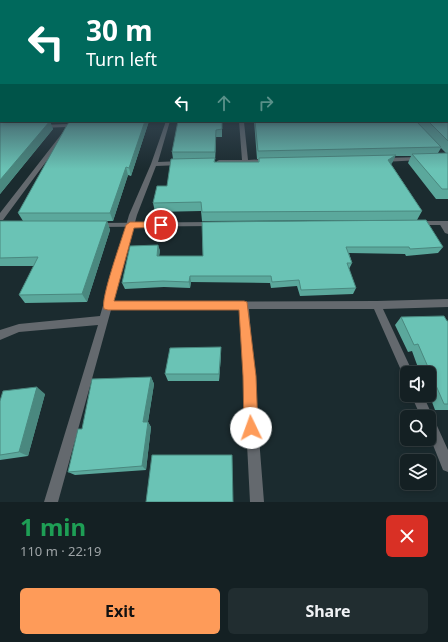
<!DOCTYPE html>
<html lang="en">
<head>
<meta charset="utf-8">
<style>
  :root { --surface:#142023; --page:#212d30; --text:#f1f3f6; --muted:#9da3a6; --line:#333e41; --accent:#fe9b59 }
  body { margin:0; font-family:"Noto Sans",sans-serif; background:var(--page); color:var(--text); height:100vh; display:flex; flex-direction:column; font-size:15px; white-space:nowrap }
  * { box-sizing:border-box; margin:0 }
  p { font-size:13px; color:var(--muted) }
  .icon { flex:none; width:22px; height:22px; fill:none; stroke:currentColor; stroke-width:2; stroke-linecap:round; stroke-linejoin:round }
  .map { position:relative; height:502px; overflow:hidden }
  .sheet { display:flex; flex-direction:column; background:var(--surface); flex:1 }
  .sheet>* { flex:none }
  .banner { position:absolute; left:0px; top:0px; width:448px; height:122px; box-shadow:0 2px 6px #0003,0 0 0 1px var(--line); background:#00695c; color:#fff; overflow:hidden }
  .controls { position:absolute; left:400px; top:366px; display:grid; gap:8px }
  .controls a { display:grid; place-items:center; width:36px; height:36px; border-radius:6px; background:var(--surface); box-shadow:0 2px 6px #0003,0 0 0 1px var(--line); font-size:20px }
  .pin { position:absolute; display:grid; place-items:center; width:34px; height:34px; color:#fff; margin:-17px; border:2px solid #fff; border-radius:50%; box-shadow:0 1px 4px #0007 }
  .me { position:absolute; width:44px; margin:-22px; rotate:357deg; stroke-linejoin:round; filter:drop-shadow(0 0 3px #0008) }
  .turn { display:flex; align-items:center; gap:14px; height:84px; padding:0 20px; font-size:18px }
  .turn .icon { width:52px; height:52px; stroke-width:2.5 }
  .turn b { display:block; font-size:28px; line-height:34px }
  .lanes { display:flex; align-items:center; height:38px; padding:0 20px; background:#0003; justify-content:center; gap:20px; direction:ltr }
  .lanes .off { opacity:.35 }
  .round { display:grid; place-items:center; flex:none; width:42px; height:42px; border-radius:6px; background:var(--page) }
  .headline { display:flex; align-items:center; justify-content:space-between; height:68px; padding:0 20px }
  h1 { font-size:24px; font-weight:700; line-height:30px; color:#1e9e55 }
  .primary-button { display:flex; gap:8px; margin-top:auto; padding:8px 20px }
  .primary-button a { flex:1; height:46px; border-radius:6px; background:var(--accent); color:#111; font-size:16px; font-weight:700; line-height:46px; text-align:center }
  .primary-button a+a { background:var(--page); color:var(--text) }
  .map>svg:first-child { display:block }
  .lines { fill:none; stroke-linecap:round; stroke-linejoin:round }
  .minor { fill:#64696e; fill-rule:evenodd }
  .tertiary { fill:#64696e; fill-rule:evenodd }
  .wall { fill:#5ba89c; fill-rule:evenodd }
  .shaded-wall { fill:#4a887f }
  .building { fill:#6ac3b5; stroke:#4a887f }
  .route { fill:#fe9b59; stroke:#a5653a }
</style>
</head>
<body>
<div class="map">
<svg width="448" height="502" viewBox="0 0 448 502">
  <rect width="100%" height="100%" fill="#1b2b2f"/>
  <g class="lines">
    <g class="minor">
      <polygon points="71,121 76,121 3,220 0,220 0,213 67,127 41,128 38,126 39,125 69,124"/>
      <polygon points="166,121 170,121 158,162 181,161 184,163 181,165 156,166 137,215 113,302 377,301 448,299 448,307 383,309 413,373 407,373 407,378 404,377 374,309 249,309 264,502 250,502 240,309 111,310 58,502 44,502 98,325 19,332 0,340 0,330 19,324 100,316 129,215 151,164"/>
      <polygon points="239,121 266,121 264,122 244,122 248,160 269,159 272,161 271,162 245,164 217,163 217,161 219,160 242,160"/>
      <polygon points="419,157 422,159 421,160 383,162 380,160 383,158"/>
      <polygon points="440,221 446,221 448,225 448,234 445,233 439,223"/>
      <polygon points="411,395 423,395 448,450 448,472 443,470 429,435 429,417 421,417"/>
    </g>
    <g class="tertiary">
      <polygon points="414,221 448,221 448,225 417,225 413,223"/>
      <polygon points="211,222 214,222 215,224 214,226 99,227 95,225 99,223"/>
    </g>
  </g>
  <g class="wall">
    <polygon points="0,99 1,99 1,121 59,121 58,122 50,123 53,129 0,194"/>
    <path d="M448 99V199H436L408 163 411 156H395L392 163 391 164 422 211 417 220 202 221 201 211 155 212 153 203 167 186 173 159 172 152 222 121V137H216L215 162H258V159H257L254 121H447ZM441 148 446 153H438Z"/>
    <polygon points="70,121 149,121 131,176 128,175 113,221 107,221 110,230 87,302 25,303 19,295 34,266 0,266 0,221 23,221 18,213"/>
    <polygon points="202,222 443,247 438,253 406,256 405,254 349,253 352,263 349,269 356,288 353,294 300,296 297,286 271,288 270,283 191,282 190,288 164,287 125,289 122,283 158,245 160,251 159,256 203,256"/>
    <polygon points="401,317 448,321 448,410 435,410 429,394 429,373 420,373 412,351 408,352 395,325"/>
    <polygon points="221,347 221,354 219,381 168,381 165,374"/>
    <polygon points="151,377 154,384 148,422 151,427 146,470 75,475 68,472 82,429"/>
    <polygon points="45,394 28,456 0,460 0,401"/>
  </g>
  <g class="shaded-wall">
    <polygon points="50,121 53,129 0,194 0,180"/>
    <polygon points="145,121 149,121 131,176 129,168"/>
    <polygon points="216,130 216,137 215,160 215,152"/>
    <polygon points="396,155 392,163 385,168 388,160"/>
    <polygon points="126,167 128,175 113,221 110,213"/>
    <polygon points="107,221 110,230 87,302 82,294"/>
    <polygon points="158,245 160,251 158,262 157,256"/>
    <polygon points="190,276 191,282 190,288 189,282"/>
    <polygon points="221,347 221,354 219,381 219,374"/>
    <polygon points="151,377 154,384 147,427 143,422"/>
    <polygon points="37,387 45,394 28,456 19,452"/>
    <polygon points="148,422 151,427 146,470 142,466"/>
  </g>
  <g class="building">
    <rect x="0" y="99" width="1" height="17"/>
    <polygon points="447,99 448,99 448,141 428,121 447,121"/>
    <polygon points="50,121 0,180 0,122"/>
    <polygon points="70,121 145,121 129,168 126,167 110,213 18,213 67,125"/>
    <polygon points="178,121 222,121 222,129 216,130 215,152 172,152"/>
    <polygon points="255,121 416,121 441,147 258,151"/>
    <polygon points="448,153 448,189 442,189 412,154"/>
    <polygon points="396,155 388,160 422,211 202,212 201,202 153,203 157,186 167,186 171,159 215,158 214,162 259,162 259,158"/>
    <polygon points="426,220 443,247 410,249 409,247 346,247 352,263 347,263 356,288 301,290 299,280 272,282 271,276 190,276 189,282 163,281 122,283 130,246 158,245 157,256 203,256 202,222"/>
    <polygon points="0,221 107,221 82,294 19,295 38,257 0,258"/>
    <polygon points="444,316 447,321 448,321 448,404 444,404 418,344 414,345 401,317"/>
    <polygon points="221,347 219,374 165,374 170,348"/>
    <polygon points="151,377 143,422 148,422 142,466 68,472 78,429 82,429 92,379"/>
    <polygon points="37,387 19,452 0,455 0,401 3,391"/>
    <polygon points="152,455 232,455 233,502 146,502"/>
  </g>
  <linearGradient id="sky" x2="0" y2="1"><stop stop-color="#0f181a"/><stop offset="0.59" stop-color="#394a58"/><stop offset="1" stop-color="#394a58" stop-opacity="0"/></linearGradient>
  <rect width="448" height="169" fill="url(#sky)"/>
  <path class="route" d="M130 222H161L165 225 161 227 134 228 114 301H244L247 302 256 376 258 428 256 433 251 435 247 433 244 428 243 376 239 310H108L104 309C100 299 122 239 126 225Z"/>
</svg>
<div class="controls">
<a><svg class="icon" aria-label="sound" viewBox="0 0 24 24"><path d="M4 9h4l5-4v14l-5-4H4zM17 9q2 3 0 6"/></svg></a>
<a><svg class="icon" aria-label="search" viewBox="0 0 24 24"><circle cx="10" cy="10" r="6"/><path d="M15 15l6 6"/></svg></a>
<a><svg class="icon" aria-label="layers" viewBox="0 0 24 24"><path d="M12 4l9 5-9 5-9-5zM3 14l9 5 9-5"/></svg></a>
</div>
<div class="pin" style="left:161px;top:225px;background:#d93025"><svg class="icon" aria-label="arrive" viewBox="0 0 24 24"><path d="M6 21V4h12l-3 4 3 4H6"/></svg></div>
<svg class="me" style="left:251px;top:428px" viewBox="-20 -20 40 40"><circle r="19" fill="#fff"/><path d="M0-13L10 11 0 6-10 11z" fill="#fe9b59"/></svg>
<div class="banner">
<div class="turn"><svg class="icon" aria-label="left" viewBox="0 0 24 24"><path d="M17 20v-9H6M10 6l-5 5 5 5"/></svg><div><b>30 m</b>Turn left</div></div>
<div class="lanes"><svg class="icon" aria-label="left" viewBox="0 0 24 24"><path d="M17 20v-9H6M10 6l-5 5 5 5"/></svg><svg class="icon off" aria-label="ahead" viewBox="0 0 24 24"><path d="M12 20V5M6 11l6-6 6 6"/></svg><svg class="icon off" aria-label="right" viewBox="0 0 24 24"><path d="M7 20v-9h11M14 6l5 5-5 5"/></svg></div>
</div>
</div>
<section class="sheet">
<div class="headline"><div><h1>1 min</h1><p>110 m · 22:19</p></div><a class="round" style="background:#d93025;color:#fff"><svg class="icon" aria-label="close" viewBox="0 0 24 24"><path d="M6 6l12 12M18 6L6 18"/></svg></a></div>
<div class="primary-button"><a>Exit</a><a>Share</a></div>
</section>
</body>
</html>
